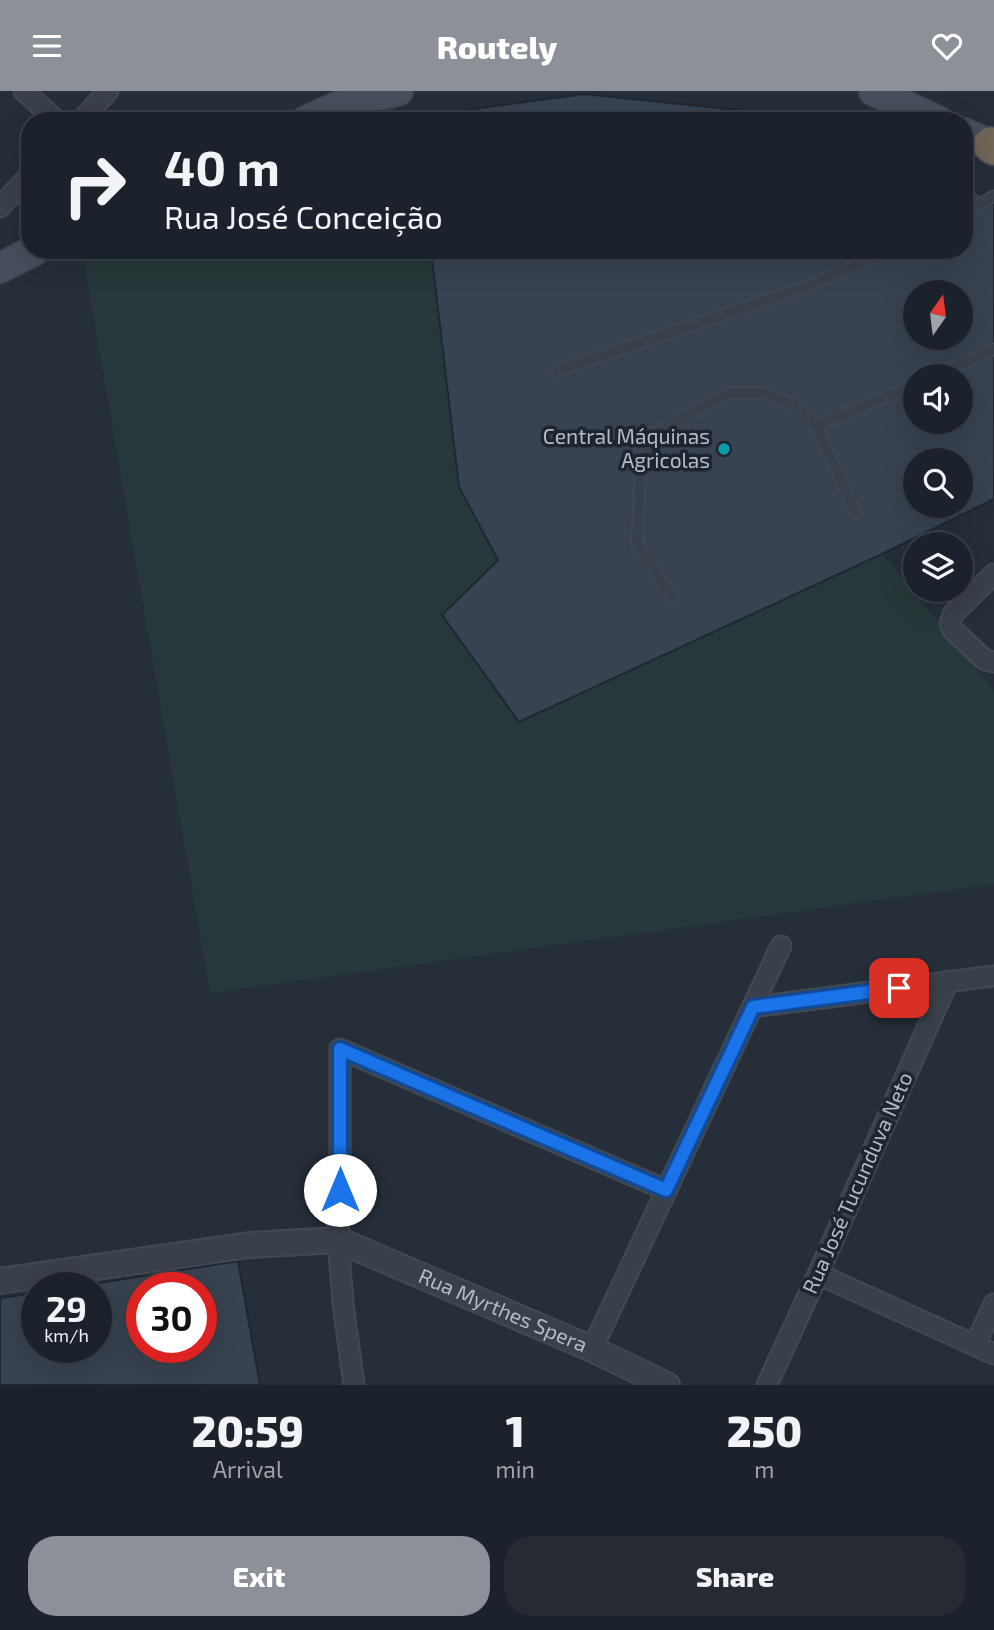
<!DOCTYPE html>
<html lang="en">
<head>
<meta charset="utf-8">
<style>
  :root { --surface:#1c222b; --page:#252a33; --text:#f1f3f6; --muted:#a0a4a9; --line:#3a3f47; --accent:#8c9099 }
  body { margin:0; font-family:"Exo 2",sans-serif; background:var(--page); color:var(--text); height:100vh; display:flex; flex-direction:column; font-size:26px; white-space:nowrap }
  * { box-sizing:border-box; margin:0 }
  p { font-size:23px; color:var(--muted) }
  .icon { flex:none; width:38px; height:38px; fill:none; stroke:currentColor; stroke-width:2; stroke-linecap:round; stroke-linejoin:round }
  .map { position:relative; height:1294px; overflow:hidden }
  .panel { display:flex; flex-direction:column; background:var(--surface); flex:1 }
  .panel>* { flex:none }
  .hud { position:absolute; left:21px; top:21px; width:952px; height:147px; border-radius:28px; box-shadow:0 7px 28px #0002,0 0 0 2px var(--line); background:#1c222b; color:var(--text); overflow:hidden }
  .needle { width:46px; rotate:14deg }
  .controls { position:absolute; left:903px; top:189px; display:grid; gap:14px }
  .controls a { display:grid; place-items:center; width:70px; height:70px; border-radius:50%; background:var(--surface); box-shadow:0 7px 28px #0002,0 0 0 2px var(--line); font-size:35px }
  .speed { position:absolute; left:21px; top:1181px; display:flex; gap:14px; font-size:35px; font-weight:700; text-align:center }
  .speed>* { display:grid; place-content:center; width:91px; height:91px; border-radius:50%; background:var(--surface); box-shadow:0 7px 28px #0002,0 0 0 2px var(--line); line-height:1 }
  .speed small { font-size:18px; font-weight:400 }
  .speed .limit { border:10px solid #d22; background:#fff; color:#111 }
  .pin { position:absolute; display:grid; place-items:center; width:60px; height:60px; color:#fff; margin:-30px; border-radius:14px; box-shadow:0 4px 10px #0006 }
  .me { position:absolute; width:77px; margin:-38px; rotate:0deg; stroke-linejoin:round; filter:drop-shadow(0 0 5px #0008) }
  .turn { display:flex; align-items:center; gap:24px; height:147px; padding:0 28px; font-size:32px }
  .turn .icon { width:91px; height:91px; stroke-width:2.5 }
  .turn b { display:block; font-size:49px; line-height:60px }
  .eta { display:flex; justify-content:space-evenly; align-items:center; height:119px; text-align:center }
  .eta b { font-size:42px; font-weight:800; line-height:49px }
  .primary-button { display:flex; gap:14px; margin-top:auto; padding:14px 28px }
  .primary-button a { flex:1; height:80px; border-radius:28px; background:var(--accent); color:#fff; font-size:28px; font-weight:800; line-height:80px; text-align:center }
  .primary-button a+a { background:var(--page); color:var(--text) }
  header { display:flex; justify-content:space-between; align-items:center; height:91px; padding:0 28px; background:var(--accent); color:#fff; font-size:32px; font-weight:800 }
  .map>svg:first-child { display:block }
  .green { fill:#27383a }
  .building { fill:#384250; stroke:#202731; stroke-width:2; fill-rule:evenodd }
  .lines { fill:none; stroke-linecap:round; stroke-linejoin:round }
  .service-casing { stroke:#424953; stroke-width:13 }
  .minor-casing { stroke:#424953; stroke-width:23 }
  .tertiary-casing { stroke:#424953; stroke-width:28 }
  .secondary-casing { stroke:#424953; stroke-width:32 }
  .motorway-casing { stroke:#444b55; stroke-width:38 }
  .service { stroke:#39404a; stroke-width:10 }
  .minor { stroke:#39404a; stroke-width:19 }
  .tertiary { stroke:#39404a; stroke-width:24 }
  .secondary { stroke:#474f5c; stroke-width:28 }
  .motorway { stroke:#6f6657; stroke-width:35 }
  .route-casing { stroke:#114b97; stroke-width:18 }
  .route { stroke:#1a73e8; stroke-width:12 }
  .culture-dot { fill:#0f9aa8; stroke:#1e252f; stroke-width:2.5 }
  .labels { text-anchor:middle; stroke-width:7; stroke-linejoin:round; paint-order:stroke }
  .poi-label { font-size:21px; fill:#b4bbc5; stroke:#1e252f; text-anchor:end }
  .street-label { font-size:21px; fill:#b4bbc5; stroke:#1e252f }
</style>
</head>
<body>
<header><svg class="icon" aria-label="menu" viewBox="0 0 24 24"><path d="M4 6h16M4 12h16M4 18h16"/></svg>Routely<svg class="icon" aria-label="heart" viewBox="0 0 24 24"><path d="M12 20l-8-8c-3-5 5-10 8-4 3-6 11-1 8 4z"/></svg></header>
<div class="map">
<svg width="994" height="1294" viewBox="0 0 994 1294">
  <rect width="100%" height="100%" fill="#252e39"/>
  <polygon class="green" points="82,159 431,159 459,396 882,463 994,599 994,793 210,902"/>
  <g class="building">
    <polygon points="584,3 786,24 802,30 415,30 415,26"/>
    <path d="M964 94 994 112V408L882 463 519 631 442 524 498 469 459 396 431 159H964ZM915 201H961V247H915ZM915 285H961V331H915ZM915 369H961V415H915Z"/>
    <path d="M238 1170 260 1294H0V1207L37 1202V1256H96V1197H67ZM142 1197H201V1256H142Z"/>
  </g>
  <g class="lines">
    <g class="service-casing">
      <g id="service">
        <polyline points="810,30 828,30"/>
        <polyline points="964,122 994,105"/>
        <polyline points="557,280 802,197 893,159"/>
        <polyline points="937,285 994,258"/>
        <polyline points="816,335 856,423"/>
        <polyline points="673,508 637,452 641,378 656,342 729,302 764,302 795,314 816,335 915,294"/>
      </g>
    </g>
    <g class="minor-casing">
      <g id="minor">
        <polyline points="24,0 57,30"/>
        <polyline points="81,30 108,0"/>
        <polyline points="0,116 30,84"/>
        <polyline points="994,483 953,523 950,533 953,539 985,569 994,571"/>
        <polyline points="753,916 994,885"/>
        <polyline points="818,1183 994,1263"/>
        <polyline points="975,1254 994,1213"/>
        <polyline points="592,1258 781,855"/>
        <polyline points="354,1294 343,1212 338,1149 340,1099 340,958 666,1099"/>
        <polyline points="767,1294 818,1183 948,890"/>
      </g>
    </g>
    <g class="tertiary-casing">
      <g id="tertiary">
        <path id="s1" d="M0 1190 249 1154 338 1149 592 1258 667 1294"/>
      </g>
    </g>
    <g class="secondary-casing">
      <g id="secondary">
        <polyline points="874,0 938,30"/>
        <polyline points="306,30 346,12 398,0"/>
        <polyline points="964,42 991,54"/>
        <polyline points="0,177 35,159"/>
      </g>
    </g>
    <g class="motorway-casing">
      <polyline id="motorway" points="991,54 994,56"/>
    </g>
    <use href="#service" class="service"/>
    <use href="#minor" class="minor"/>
    <use href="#tertiary" class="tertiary"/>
    <use href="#secondary" class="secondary"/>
    <use href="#motorway" class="motorway"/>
  </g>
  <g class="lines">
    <g class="route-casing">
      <polyline id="route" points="340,1099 340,958 666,1099 753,916 899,897"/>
    </g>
    <use href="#route" class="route"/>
  </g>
  <circle class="culture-dot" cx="724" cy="358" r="7"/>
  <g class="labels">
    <g class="poi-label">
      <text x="710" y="353">Central Máquinas<tspan x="710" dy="24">Agricolas</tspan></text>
    </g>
    <g class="street-label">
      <text transform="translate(858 1092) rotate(-66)" y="7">Rua José Tucunduva Neto</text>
      <text dy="7" stroke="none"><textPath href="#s1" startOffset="520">Rua Myrthes Spera</textPath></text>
    </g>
  </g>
</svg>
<div class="controls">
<a><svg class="needle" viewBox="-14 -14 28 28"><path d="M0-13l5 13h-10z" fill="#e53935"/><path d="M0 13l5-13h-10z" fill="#a0a4a9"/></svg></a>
<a><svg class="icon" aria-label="sound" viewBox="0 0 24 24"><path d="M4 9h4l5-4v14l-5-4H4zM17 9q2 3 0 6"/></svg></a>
<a><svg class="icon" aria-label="search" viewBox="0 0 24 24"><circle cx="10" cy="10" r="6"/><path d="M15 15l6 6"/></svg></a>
<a><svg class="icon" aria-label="layers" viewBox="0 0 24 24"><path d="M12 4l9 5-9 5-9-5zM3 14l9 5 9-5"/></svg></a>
</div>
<div class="speed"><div>29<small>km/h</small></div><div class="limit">30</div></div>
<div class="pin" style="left:899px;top:897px;background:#d93025"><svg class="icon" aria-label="arrive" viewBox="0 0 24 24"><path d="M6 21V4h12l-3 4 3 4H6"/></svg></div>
<svg class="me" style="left:340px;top:1099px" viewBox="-20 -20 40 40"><circle r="19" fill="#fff"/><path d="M0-13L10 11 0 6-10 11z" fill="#1a73e8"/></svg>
<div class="hud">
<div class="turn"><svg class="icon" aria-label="right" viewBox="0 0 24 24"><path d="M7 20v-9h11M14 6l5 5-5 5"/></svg><div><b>40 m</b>Rua José Conceição</div></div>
</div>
</div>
<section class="panel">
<div class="eta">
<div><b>20:59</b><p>Arrival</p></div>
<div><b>1</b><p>min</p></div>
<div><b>250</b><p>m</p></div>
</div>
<div class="primary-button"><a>Exit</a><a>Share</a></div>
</section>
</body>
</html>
